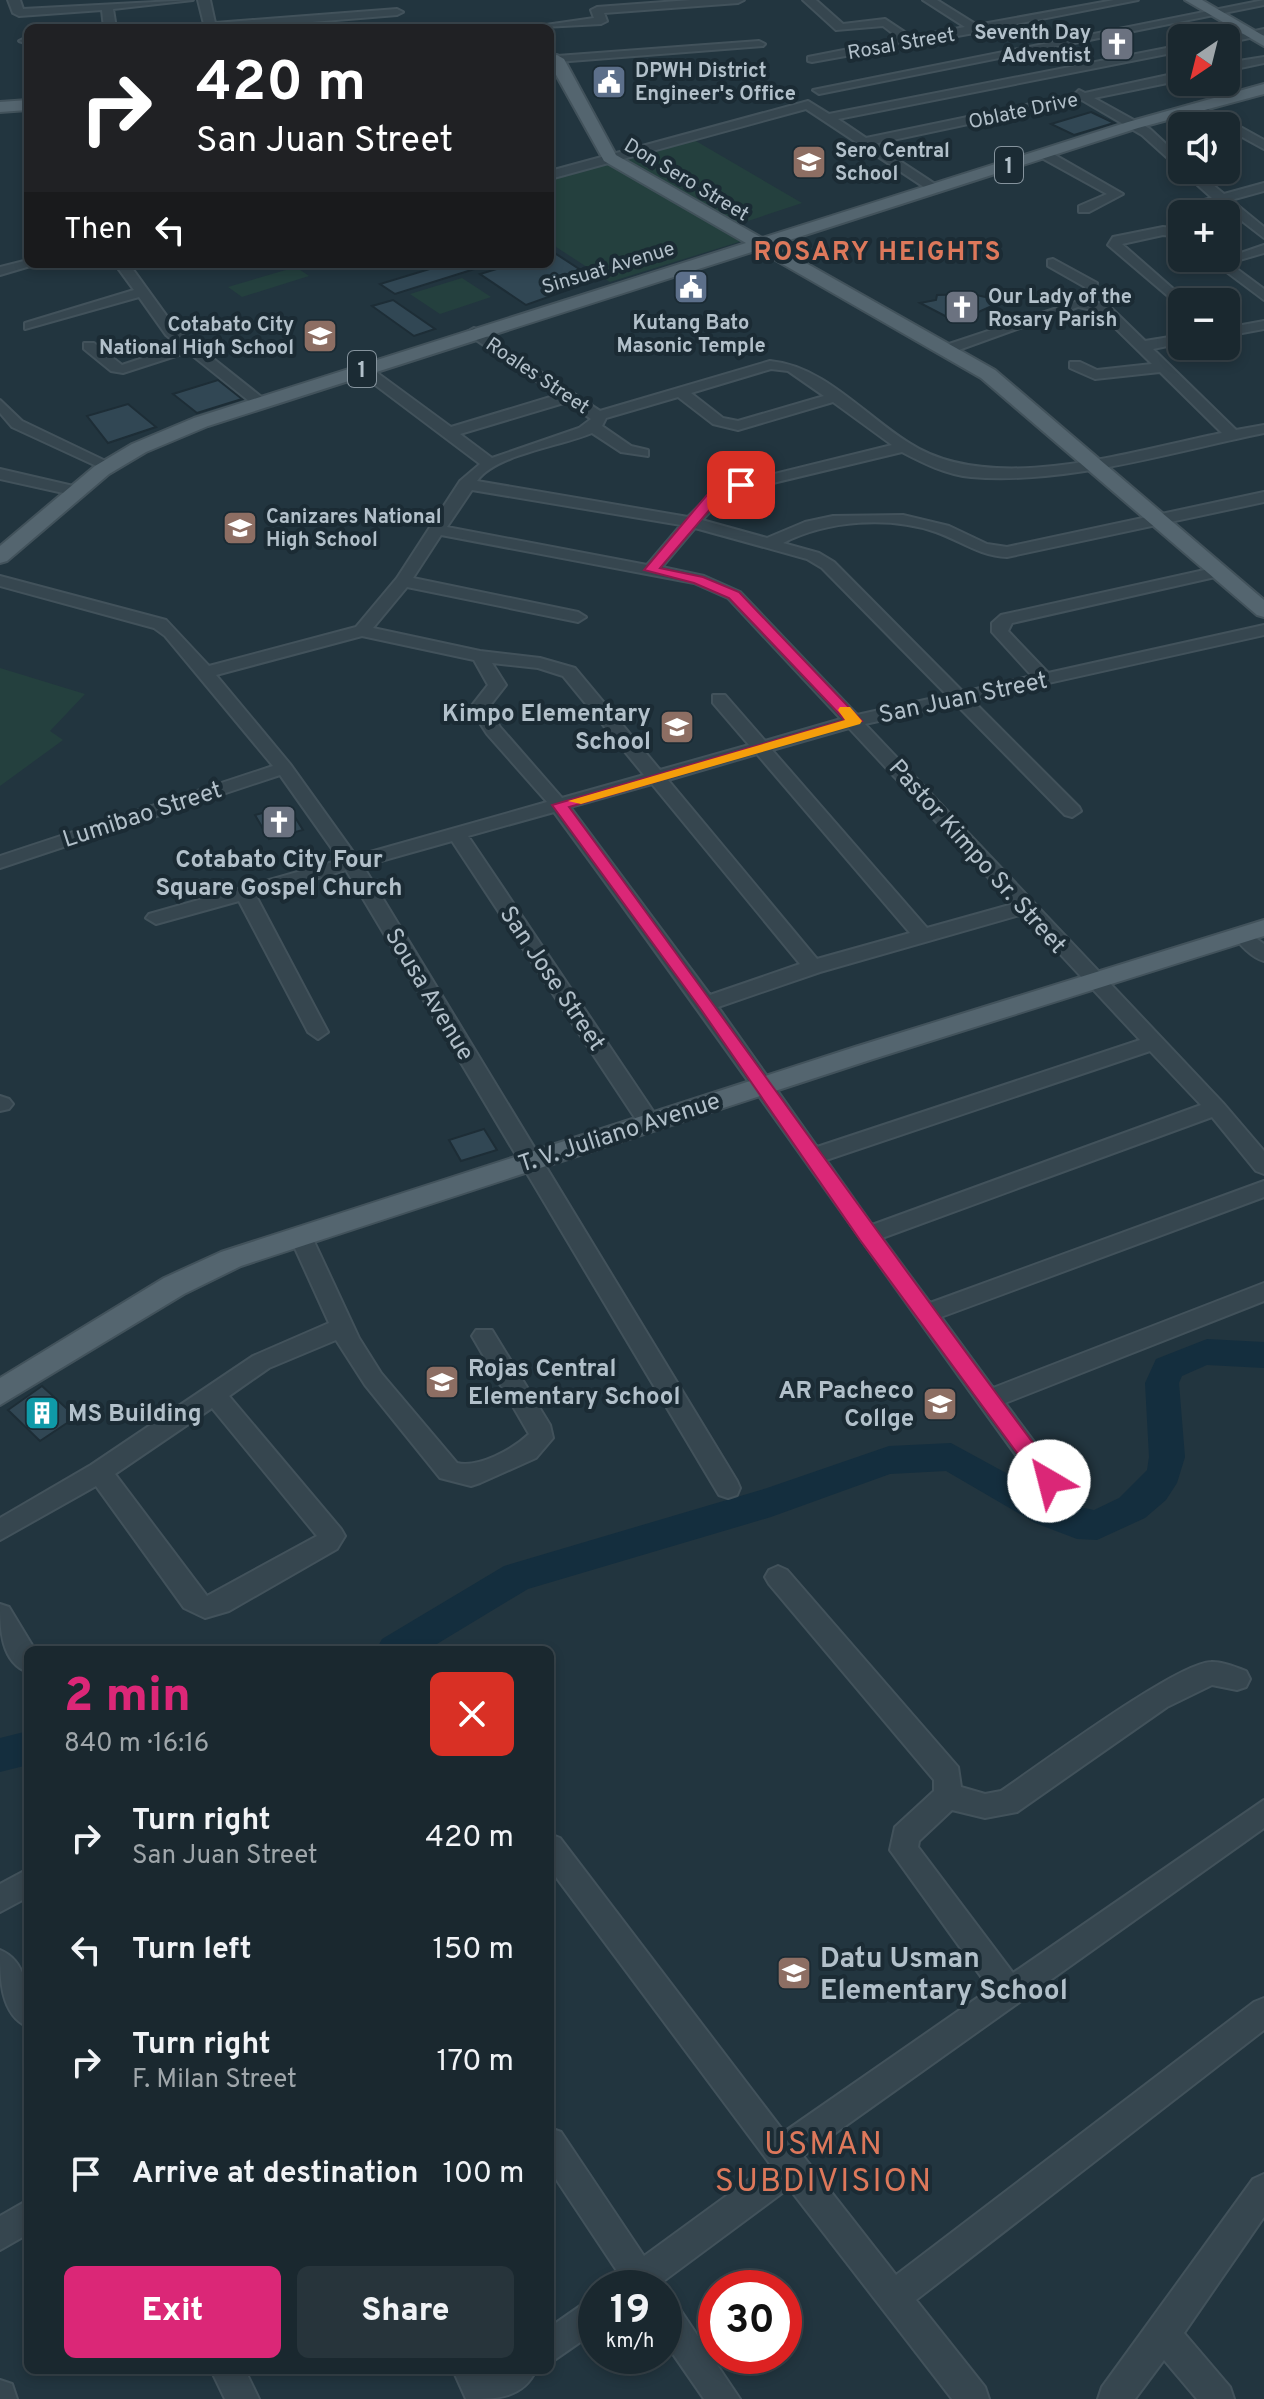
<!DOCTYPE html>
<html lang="en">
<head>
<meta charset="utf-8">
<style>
  :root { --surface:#1a282f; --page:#27343b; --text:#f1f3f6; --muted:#9fa6aa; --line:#38444b; --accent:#db2777 }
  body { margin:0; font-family:Overpass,sans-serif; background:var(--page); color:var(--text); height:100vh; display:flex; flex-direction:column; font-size:30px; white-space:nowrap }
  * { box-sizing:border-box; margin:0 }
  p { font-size:26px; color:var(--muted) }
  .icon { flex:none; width:44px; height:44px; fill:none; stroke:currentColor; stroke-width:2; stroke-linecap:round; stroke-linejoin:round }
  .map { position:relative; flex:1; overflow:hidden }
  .side { position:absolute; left:24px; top:1646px; width:530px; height:728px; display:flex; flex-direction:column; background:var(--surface); border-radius:12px; box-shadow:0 4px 12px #0003,0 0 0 2px var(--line) }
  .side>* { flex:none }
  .top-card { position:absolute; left:24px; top:24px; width:530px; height:244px; border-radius:12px; box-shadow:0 4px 12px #0003,0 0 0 2px var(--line); background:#202124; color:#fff; overflow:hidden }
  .needle { width:52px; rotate:215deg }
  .buttons { position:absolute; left:1168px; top:24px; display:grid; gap:16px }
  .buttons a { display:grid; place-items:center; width:72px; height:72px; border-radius:12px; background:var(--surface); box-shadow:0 4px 12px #0003,0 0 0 2px var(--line); font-size:40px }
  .speed { position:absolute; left:578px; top:2270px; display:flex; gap:16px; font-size:40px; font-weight:700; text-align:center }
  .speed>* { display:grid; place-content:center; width:104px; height:104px; border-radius:50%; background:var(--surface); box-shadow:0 4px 12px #0003,0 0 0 2px var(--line); line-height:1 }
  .speed small { font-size:20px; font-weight:400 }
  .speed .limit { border:12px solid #d22; background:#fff; color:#111 }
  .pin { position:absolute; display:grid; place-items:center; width:68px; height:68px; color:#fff; margin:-34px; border-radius:16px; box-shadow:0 4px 12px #0006 }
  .me { position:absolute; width:88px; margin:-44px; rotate:323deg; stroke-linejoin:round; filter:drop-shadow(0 0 6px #0008) }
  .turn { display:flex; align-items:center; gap:28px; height:168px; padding:0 40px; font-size:36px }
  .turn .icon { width:104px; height:104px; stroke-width:2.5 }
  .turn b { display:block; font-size:56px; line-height:68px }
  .then { display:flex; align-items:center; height:76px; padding:0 40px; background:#0003; gap:16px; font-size:30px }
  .round { display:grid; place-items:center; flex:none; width:84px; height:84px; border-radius:12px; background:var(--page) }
  .overview { display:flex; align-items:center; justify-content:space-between; height:136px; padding:0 40px }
  h1 { font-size:48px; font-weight:800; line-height:60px; color:var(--accent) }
  .cta { display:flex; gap:16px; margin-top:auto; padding:16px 40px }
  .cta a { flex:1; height:92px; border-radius:12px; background:var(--accent); color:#fff; font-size:32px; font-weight:800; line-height:92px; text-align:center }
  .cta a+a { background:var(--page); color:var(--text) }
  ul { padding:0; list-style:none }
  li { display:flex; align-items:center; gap:24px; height:112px; padding:0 40px }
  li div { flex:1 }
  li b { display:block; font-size:30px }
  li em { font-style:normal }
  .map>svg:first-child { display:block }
  .green { fill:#24403e }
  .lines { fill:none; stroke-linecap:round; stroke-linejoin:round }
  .river { fill:#142e3e; fill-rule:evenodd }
  .building { fill:#314754; stroke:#1d2d36; stroke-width:2 }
  .minor-casing { stroke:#42525b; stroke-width:4 }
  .major-casing { stroke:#42525b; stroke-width:4 }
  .minor { fill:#36464f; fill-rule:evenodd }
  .major { fill:#54656f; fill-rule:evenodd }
  .route { fill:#db2777; stroke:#8e194d; stroke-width:2 }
  .slow { fill:#f59e0b }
  .labels { text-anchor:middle; stroke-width:8; stroke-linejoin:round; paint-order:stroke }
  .far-poi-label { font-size:20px; font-weight:bold; fill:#b2c0ca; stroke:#1b2b34; text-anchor:start }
  .far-street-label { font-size:20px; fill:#b2c0ca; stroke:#1b2b34 }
  .shield { fill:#1b2b34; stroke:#85939d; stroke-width:2 }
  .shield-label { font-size:22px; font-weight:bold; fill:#b2c0ca }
  .street-label { font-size:24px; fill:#b2c0ca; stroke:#1b2b34 }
  .poi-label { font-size:24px; font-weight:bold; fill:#b2c0ca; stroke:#1b2b34; text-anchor:end }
  .far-district-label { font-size:26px; font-weight:bold; letter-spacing:2px; fill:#dd785b; stroke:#1b2b34 }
  .near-poi-label { font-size:28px; font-weight:bold; fill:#b2c0ca; stroke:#1b2b34; text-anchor:start }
  .near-neighbourhood-label { font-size:32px; letter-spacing:2px; fill:#dd785b; stroke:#1b2b34 }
</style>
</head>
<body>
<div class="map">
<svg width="1264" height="2399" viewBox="0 0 1264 2399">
  <rect width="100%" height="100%" fill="#22353f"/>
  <g class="green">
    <polygon points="689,137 802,203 733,226 618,157"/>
    <polygon points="605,161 742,241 610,282 550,243 550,177"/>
    <polygon points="296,267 309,276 242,297 228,287"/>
    <polygon points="462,278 491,297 440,314 410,294"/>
    <polygon points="0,668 85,694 50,731 63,740 0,786"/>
  </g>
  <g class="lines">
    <g class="river">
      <polygon points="1207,1339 1264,1342 1264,1368 1207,1365 1182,1376 1179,1383 1185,1457 1177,1483 1166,1500 1145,1518 1097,1540 1077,1539 1035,1523 946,1471 890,1474 771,1517 528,1589 427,1650 376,1650 382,1639 504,1566 767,1488 889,1446 951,1443 1061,1503 1094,1510 1119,1498 1147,1470 1149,1457 1145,1383 1156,1359"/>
      <polygon points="28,1731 28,1765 0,1772 0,1738"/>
    </g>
  </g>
  <g class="building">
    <polygon points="1091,112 1114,123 1074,135 1051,124"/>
    <polygon points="550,250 596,280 526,305 480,274 513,264 550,264"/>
    <polygon points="446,264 481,264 481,267 395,294 380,284"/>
    <polygon points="972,294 1003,301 963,319 947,317 920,303 936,300 937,295"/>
    <polygon points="393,300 435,329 414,336 372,306"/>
    <polygon points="218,380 242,399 197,413 173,394"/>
    <polygon points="128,404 156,427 108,443 87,416"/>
    <polygon points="288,806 303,830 269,839 255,815"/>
    <polygon points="484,1129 497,1150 461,1161 449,1140"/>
    <polygon points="42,1386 76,1417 40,1441 8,1410"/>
  </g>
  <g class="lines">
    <g class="minor-casing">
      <g id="minor">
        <polygon points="8,0 20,0 23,9 193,0 113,9 116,28 104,28 102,10 19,16 13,13"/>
        <polygon points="198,0 210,0 215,23 397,9 403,12 397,15 239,28 190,28 204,24"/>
        <polygon points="691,0 744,0 738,3 604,13 607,21 601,24 525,28 594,18 591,10 597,7"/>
        <polygon points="803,0 816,0 843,24 885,19 912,37 965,27 923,0 937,0 977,25 1114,0 1138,0 986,30 988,33 982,36 974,33 812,62 808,61 808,57 900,39 883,26 836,30"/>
        <polygon points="1264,0 1264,5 819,94 813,90"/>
        <polygon points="1264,29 1264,35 1226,43 1226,38 1222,38"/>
        <polygon points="25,38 28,38 28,44 19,41"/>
        <polygon points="759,41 765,44 763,46 557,62 551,59 557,56"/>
        <polygon points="1182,45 1182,51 838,119 866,138 1074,95 1079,90 1085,93 1182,72 1182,80 1094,98 1150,129 1182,159 1182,170 1195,170 1224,194 1264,183 1264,191 1231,200 1264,227 1264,238 1220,204 1200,209 1200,214 1186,214 1189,204 1212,198 1142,135 1082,100 874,144 938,186 938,192 933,193 806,109 550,179 550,171 808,101 829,114"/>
        <polygon points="1264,57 1264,63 1226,71 1226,63"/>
        <polygon points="1197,103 1264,140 1264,149 1193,110 1193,104"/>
        <polygon points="1040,151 1048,151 1123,194 1089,212 1079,212 1079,206 1107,194 1040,157"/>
        <polygon points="1163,227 1182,229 1182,237 1163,235 1122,244 1187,301 1182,302 1182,308 1108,245 1113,237"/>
        <polygon points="1264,245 1264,253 1229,263 1264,289 1264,300 1208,258 1226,258"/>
        <path d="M1053 259 1097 283 1094 302 1108 305 1145 341 1182 335V343L1153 349 1236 430 1264 425V433C1171 452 1066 485 971 477 947 475 923 463 902 452L727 494 702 520 767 538 805 522 833 516 903 515 949 526 987 544 1007 547 1264 492V502L1007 557C980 556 961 541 936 532 889 516 828 520 783 543L819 553 834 562 963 692 1032 676 992 632V623L1001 615 1218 567 1226 572 1224 575 1012 623 1008 631 1048 673 1264 625V635L972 700 1079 807 1081 811 1072 817 1065 815 956 704 865 724 1223 1103 1264 1151V1174L1256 1171 1212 1117 882 1238 930 1303 1264 1181V1197L941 1317 993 1388 1264 1283V1301L1005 1403 1058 1474 1061 1481 1058 1488 1049 1491 1040 1488C876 1264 719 1036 554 812L468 836 657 1117 660 1122 657 1127H641L452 841 363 866 737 1481 740 1488 737 1495 728 1498 719 1495 346 870 256 896 328 1032 318 1039 308 1032 239 901 156 924 146 918 149 914 340 860 280 775 0 868V856L273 766 165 636 154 628 0 586V576L166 620 209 666 356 627 397 578 460 481 480 464 358 372V366H368L451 427 557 395 469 335 467 332 474 328 600 411 770 361C824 366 864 415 909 443 992 497 1131 451 1222 433L1160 372 1095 379 1070 368V362H1080L1097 370 1152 364 1098 311 1078 307 953 352H943V346L1081 300 1085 287 1048 266V260ZM771 369 788 371 824 396 738 421 723 418 691 393ZM678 397 713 424 738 430 833 402 892 445 717 488 688 517 477 481C496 454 562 446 592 433L621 452 648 456V450L631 446 602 426 606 418ZM567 402 591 419 579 428 492 458 460 434ZM472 490 681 525 647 565 447 527ZM695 528 807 559 822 568 947 695 857 715 740 592 704 576 662 567ZM441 535 694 583 728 598 841 719 765 741 725 695H713V703L749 745 660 770 575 668 540 658 480 651 373 628 407 587 578 622 586 617 578 612 413 578ZM362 636 474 660 488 685 470 708 487 734 547 802 356 856 290 764 216 675ZM492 663 538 668 563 676 644 775 562 798 500 727 488 708 506 685ZM849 728 1013 904 927 928 772 750ZM757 754 910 933 817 959 668 780ZM652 784 800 964 710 995 570 807ZM1023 914 1140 1040 817 1147 718 1007 820 972ZM1150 1051 1201 1105 872 1225 826 1160Z"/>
        <polygon points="28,260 28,264 37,264 0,275 0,267"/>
        <polygon points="115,264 129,264 176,329 264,399 264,405 254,405 188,352 123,373 111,371 84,349 84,343 94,343 122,365 179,346 166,335 139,297 25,329 25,323 134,290"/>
        <polygon points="1264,321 1264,329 1226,336 1226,328"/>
        <polygon points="0,400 22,421 116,466 103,469 12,427 0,413"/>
        <polygon points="0,469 82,488 85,491 77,496 0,479"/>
        <path d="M1242 928 1264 944V961C1252 958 1239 944 1232 934Z"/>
        <polygon points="0,1096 9,1099 13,1104 9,1109 0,1111"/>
        <path d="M300 1227 311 1235 359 1338 381 1373 457 1463C479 1468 512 1450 529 1434L472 1336 476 1330H492L550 1425 553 1438 536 1458 480 1483 471 1486 440 1478 365 1385 336 1340 269 1368 229 1396 341 1529 345 1536 337 1549 229 1611 205 1618 184 1608 96 1486 0 1540V1518L91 1465 253 1356 329 1323 289 1235ZM212 1408 317 1536 207 1596 115 1474Z"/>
        <path d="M778 1566 787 1570 958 1767 961 1787 985 1794 1001 1791C1037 1767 1176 1663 1211 1662 1221 1661 1236 1667 1246 1671L1250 1679 1246 1687 1237 1690 1212 1685 1167 1707 1017 1812 985 1818 952 1810 919 1841 918 1847 1013 1973 1264 1800V1828L803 2156 896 2275 1254 2002 1264 1998V2030L916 2300 985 2387 989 2399H952L789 2188 661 2283 663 2288H611L619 2274 550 2170V2128L561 2132 644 2256 770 2164 550 1869V1834L560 1838 784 2132 990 1989 890 1850 895 1827 934 1791V1780L769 1584 765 1577 769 1570Z"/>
        <path d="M0 1604 9 1607 35 1650H28V1672C1 1663 0 1628 0 1604Z"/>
        <polygon points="28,1869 28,1897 0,1912 0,1884"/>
        <path d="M0 1950C30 1962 28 2000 28 2027 0 2015 0 1977 0 1950Z"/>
        <polygon points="1264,2174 1264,2217 1184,2333 1230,2387 1234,2399 1197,2399 1164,2360 1135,2399 1098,2399 1102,2387 1253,2179"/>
        <polygon points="28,2200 28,2234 0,2250 0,2216"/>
        <polygon points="596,2295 596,2331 550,2363 550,2327"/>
        <polygon points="664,2297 675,2302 740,2399 704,2399 664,2341"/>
        <polygon points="211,2370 245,2370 259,2399 225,2399"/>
        <path d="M453 2370 490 2373 536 2370C523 2399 495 2399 466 2399Z"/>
        <polygon points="0,2380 12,2384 17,2399 0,2399"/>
      </g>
    </g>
    <g class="major-casing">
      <g id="major">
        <polygon points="1185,0 1202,0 1264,36 1264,46"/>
        <polygon points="557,55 564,59 616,155 762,238 1128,122 1264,84 1264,94 1138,128 774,245 995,370 1264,600 1264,617 1257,615 981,378 758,250 208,426 146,452 109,474 7,561 0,563 0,546 95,466 132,444 194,418 746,243 604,161 550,64 550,56"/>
        <polygon points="28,100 28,110 0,112 0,102"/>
        <polygon points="1264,920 1264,936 873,1059 241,1266 184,1294 0,1405 0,1378 164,1278 221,1252 855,1047"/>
      </g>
    </g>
    <use href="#minor" class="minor"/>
    <use href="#major" class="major"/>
  </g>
  <path class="route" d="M736 482 747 485 717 501 660 568 703 577 739 592 862 721 569 807C733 1029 891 1254 1057 1475L1060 1481 1057 1487H1042L860 1240 700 1008 552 805 845 720 729 598 694 583 644 570 707 495Z"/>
  <polygon class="slow" points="840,707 850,707 862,721 860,724 581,804 568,801 845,720 838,710"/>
  <defs>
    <g id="church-square" transform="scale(1.8)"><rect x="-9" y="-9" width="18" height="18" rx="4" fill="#6b7280" stroke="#1b2b34"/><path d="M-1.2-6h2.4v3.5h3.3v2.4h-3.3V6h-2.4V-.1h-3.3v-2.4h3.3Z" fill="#fff"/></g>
    <g id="civic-square" transform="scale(1.8)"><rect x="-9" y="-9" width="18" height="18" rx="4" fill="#5c6f8a" stroke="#1b2b34"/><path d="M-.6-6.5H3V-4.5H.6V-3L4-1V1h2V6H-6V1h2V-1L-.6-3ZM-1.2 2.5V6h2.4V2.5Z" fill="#fff"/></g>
    <g id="school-square" transform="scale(1.8)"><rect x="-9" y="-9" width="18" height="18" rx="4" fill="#8d6e63" stroke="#1b2b34"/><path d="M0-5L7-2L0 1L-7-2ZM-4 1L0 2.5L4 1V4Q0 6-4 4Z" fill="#fff"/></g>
    <g id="university-square" transform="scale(1.8)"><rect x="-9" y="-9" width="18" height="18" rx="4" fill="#8d6e63" stroke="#1b2b34"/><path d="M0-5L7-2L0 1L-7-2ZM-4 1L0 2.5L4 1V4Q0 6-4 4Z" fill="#fff"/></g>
    <g id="building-square" transform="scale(1.8)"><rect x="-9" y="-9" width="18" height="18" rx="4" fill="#0f9aa8" stroke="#1b2b34"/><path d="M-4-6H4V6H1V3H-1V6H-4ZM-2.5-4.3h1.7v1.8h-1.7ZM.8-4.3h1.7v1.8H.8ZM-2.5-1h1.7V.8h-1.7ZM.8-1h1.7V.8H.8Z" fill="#fff"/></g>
  </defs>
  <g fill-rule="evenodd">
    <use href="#church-square" x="1117" y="44"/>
    <use href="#civic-square" x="609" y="82"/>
    <use href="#school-square" x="809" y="162"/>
    <use href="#civic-square" x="691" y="287"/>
    <use href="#church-square" x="962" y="307"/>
    <use href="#school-square" x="320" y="336"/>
    <use href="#school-square" x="240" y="528"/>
    <use href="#school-square" x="677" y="727"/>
    <use href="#church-square" x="279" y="822"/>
    <use href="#school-square" x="442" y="1382"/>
    <use href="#university-square" x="940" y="1404"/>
    <use href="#building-square" x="42" y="1413"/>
    <use href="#school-square" x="794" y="1973"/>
  </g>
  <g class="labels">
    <g class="far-poi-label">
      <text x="1091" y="39" text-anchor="end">Seventh Day<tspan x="1091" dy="23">Adventist</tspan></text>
      <text x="635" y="77">DPWH District<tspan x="635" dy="23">Engineer's Office</tspan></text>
      <text x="835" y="157">Sero Central<tspan x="835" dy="23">School</tspan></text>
      <text x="988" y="303">Our Lady of the<tspan x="988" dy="23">Rosary Parish</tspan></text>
      <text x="691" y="329" text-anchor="middle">Kutang Bato<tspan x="691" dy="23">Masonic Temple</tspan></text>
      <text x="294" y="331" text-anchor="end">Cotabato City<tspan x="294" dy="23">National High School</tspan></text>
      <text x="266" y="523">Canizares National<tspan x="266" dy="23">High School</tspan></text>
    </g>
    <g class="far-street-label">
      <text transform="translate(901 43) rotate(-10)" y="7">Rosal Street</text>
      <text transform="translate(1023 110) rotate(-12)" y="7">Oblate Drive</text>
      <text transform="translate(687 179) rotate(31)" y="7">Don Sero Street</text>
      <text transform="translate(608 267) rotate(-17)" y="7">Sinsuat Avenue</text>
      <text transform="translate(538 375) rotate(34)" y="7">Roales Street</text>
    </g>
    <g class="shield">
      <rect x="995" y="147" width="28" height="36" rx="6"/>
      <rect x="348" y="351" width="28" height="36" rx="6"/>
    </g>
    <g class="shield-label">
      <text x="1009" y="173">1</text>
      <text x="362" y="377">1</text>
    </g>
    <g class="street-label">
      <text transform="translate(963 697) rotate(-12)" y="8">San Juan Street</text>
      <text transform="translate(142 814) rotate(-18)" y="8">Lumibao Street</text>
      <text transform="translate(978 856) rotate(48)" y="8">Pastor Kimpo Sr. Street</text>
      <text transform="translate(553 978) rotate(56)" y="8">San Jose Street</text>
      <text transform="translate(430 994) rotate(59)" y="8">Sousa Avenue</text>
      <text transform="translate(619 1132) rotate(-18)" y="8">T. V. Juliano Avenue</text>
    </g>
    <g class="poi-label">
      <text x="651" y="721">Kimpo Elementary<tspan x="651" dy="28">School</tspan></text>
      <text x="279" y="867" text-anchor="middle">Cotabato City Four<tspan x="279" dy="28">Square Gospel Church</tspan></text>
      <text x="468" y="1376" text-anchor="start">Rojas Central<tspan x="468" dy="28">Elementary School</tspan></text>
      <text x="914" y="1398">AR Pacheco<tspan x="914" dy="28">Collge</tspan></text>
      <text x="68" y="1421" text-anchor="start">MS Building</text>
    </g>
    <g class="far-district-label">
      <text x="878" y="260">ROSARY HEIGHTS</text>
    </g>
    <g class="near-poi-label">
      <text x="820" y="1967">Datu Usman<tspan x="820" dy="32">Elementary School</tspan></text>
    </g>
    <g class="near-neighbourhood-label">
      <text x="824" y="2154">USMAN<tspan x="824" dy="37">SUBDIVISION</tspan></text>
    </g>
  </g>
</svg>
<div class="buttons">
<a><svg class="needle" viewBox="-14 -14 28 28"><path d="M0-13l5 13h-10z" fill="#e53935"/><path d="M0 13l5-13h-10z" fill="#9fa6aa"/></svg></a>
<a><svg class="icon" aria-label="sound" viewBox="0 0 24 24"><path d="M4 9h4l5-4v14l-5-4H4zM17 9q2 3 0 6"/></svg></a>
<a>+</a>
<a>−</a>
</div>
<div class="speed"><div>19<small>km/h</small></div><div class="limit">30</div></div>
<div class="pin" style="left:741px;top:485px;background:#d93025"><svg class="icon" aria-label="arrive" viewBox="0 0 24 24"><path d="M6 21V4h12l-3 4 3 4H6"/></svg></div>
<svg class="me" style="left:1049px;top:1481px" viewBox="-20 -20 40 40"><circle r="19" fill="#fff"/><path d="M0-13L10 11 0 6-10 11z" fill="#db2777"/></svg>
<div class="top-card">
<div class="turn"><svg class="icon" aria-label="right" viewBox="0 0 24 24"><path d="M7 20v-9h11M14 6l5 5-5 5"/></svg><div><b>420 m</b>San Juan Street</div></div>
<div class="then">Then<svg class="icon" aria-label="left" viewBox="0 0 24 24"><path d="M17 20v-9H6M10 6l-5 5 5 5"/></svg></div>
</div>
<section class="side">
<div class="overview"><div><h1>2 min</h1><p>840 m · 16:16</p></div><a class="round" style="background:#d93025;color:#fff"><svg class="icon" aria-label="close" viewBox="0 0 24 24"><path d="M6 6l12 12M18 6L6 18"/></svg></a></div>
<ul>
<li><svg class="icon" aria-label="right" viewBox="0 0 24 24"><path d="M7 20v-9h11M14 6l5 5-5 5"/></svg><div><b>Turn right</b><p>San Juan Street</p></div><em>420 m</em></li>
<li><svg class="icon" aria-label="left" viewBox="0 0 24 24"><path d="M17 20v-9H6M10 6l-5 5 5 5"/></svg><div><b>Turn left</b></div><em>150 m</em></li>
<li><svg class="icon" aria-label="right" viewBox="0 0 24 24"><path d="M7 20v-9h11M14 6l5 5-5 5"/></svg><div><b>Turn right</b><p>F. Milan Street</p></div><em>170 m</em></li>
<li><svg class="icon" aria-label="arrive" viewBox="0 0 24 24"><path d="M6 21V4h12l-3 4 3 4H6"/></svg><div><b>Arrive at destination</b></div><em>100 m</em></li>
</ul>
<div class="cta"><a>Exit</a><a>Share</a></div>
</section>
</div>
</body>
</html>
